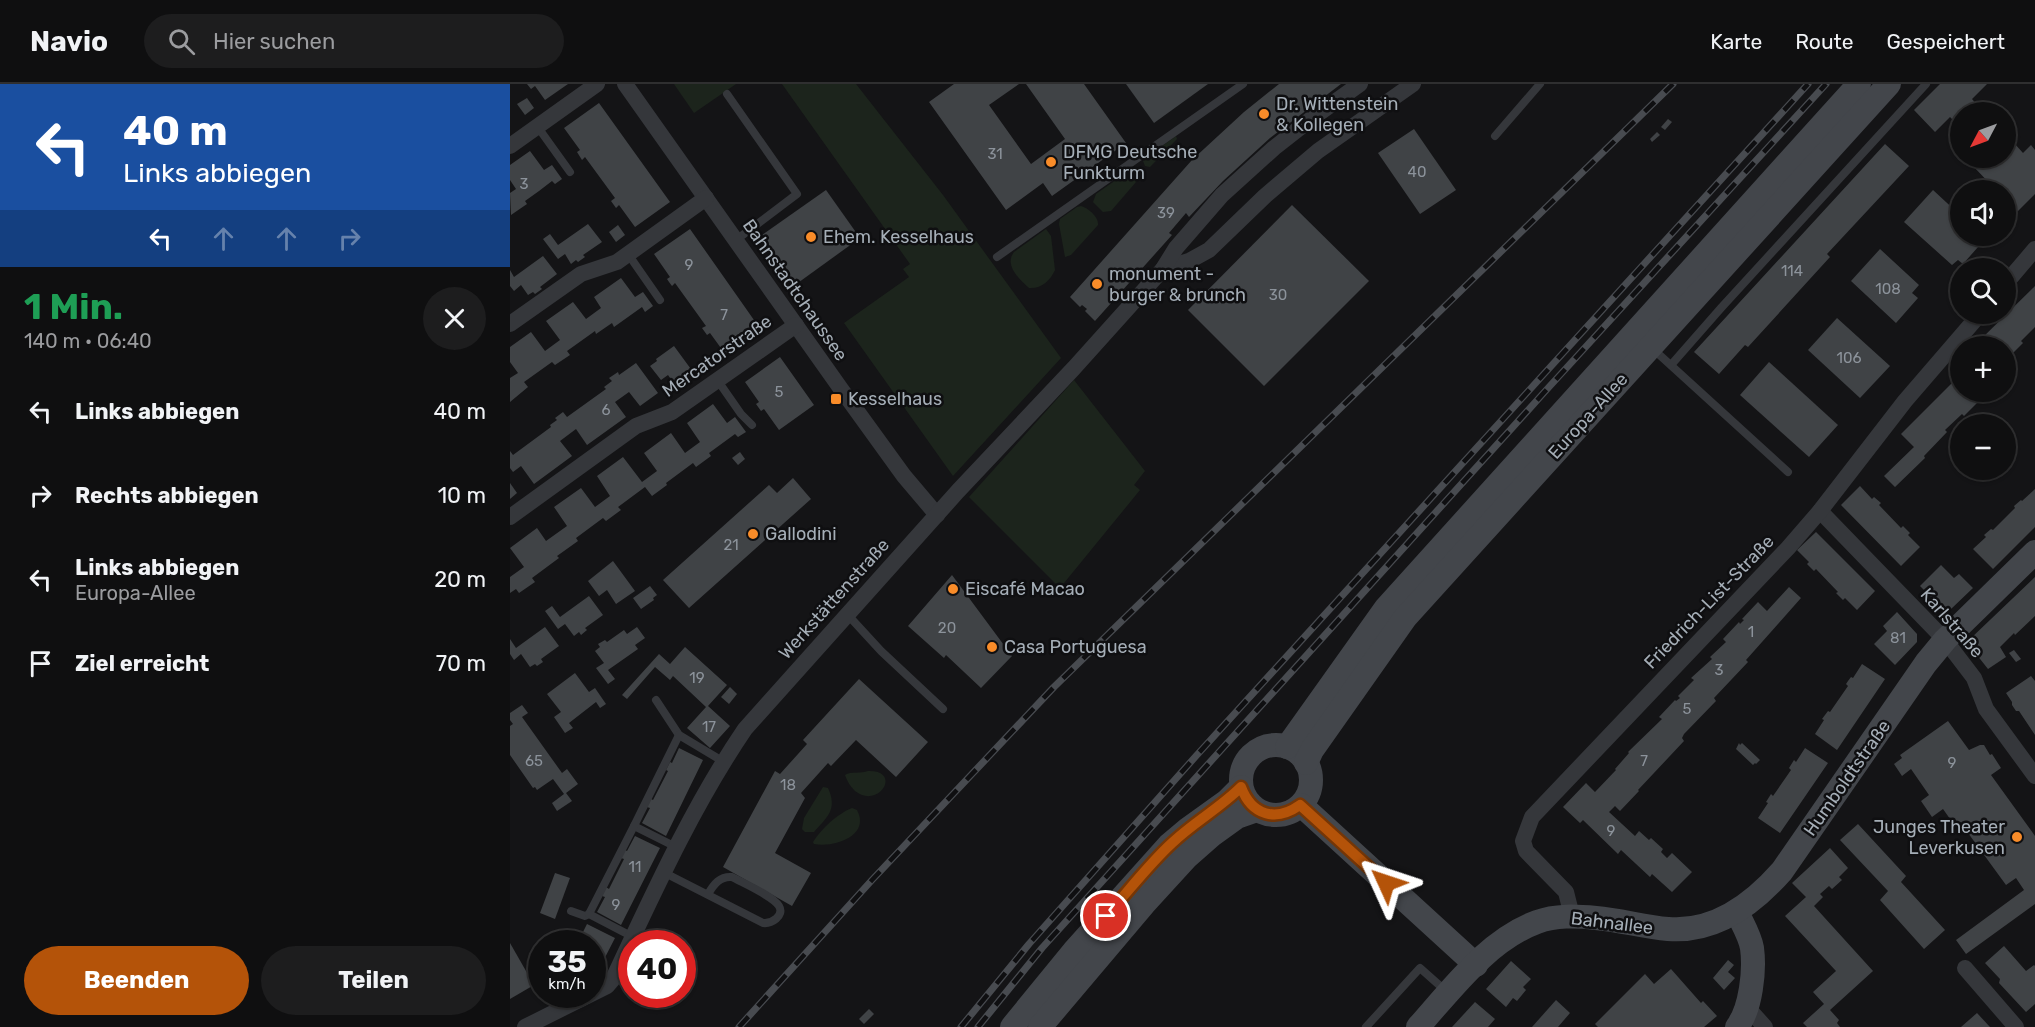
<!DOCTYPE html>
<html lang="de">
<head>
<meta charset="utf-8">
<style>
  :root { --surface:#0f0f10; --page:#1d1d1e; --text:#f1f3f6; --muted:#9b9c9f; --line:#2f2f30; --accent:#b45309 }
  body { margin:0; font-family:Rubik,sans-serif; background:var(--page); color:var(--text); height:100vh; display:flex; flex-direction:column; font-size:22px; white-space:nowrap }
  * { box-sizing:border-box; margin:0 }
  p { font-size:20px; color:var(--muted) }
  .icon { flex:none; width:33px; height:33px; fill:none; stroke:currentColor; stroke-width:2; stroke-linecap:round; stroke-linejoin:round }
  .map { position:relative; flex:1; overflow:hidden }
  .drawer { display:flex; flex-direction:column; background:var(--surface); width:510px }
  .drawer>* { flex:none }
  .guide { background:#1a4fa0; color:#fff; overflow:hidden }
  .needle { width:39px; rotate:229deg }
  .tools { position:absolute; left:1440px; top:18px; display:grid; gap:12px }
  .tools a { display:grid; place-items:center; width:66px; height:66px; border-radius:50%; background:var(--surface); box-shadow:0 2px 4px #0004,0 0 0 2px var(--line); font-size:30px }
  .speed { position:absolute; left:18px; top:846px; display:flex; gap:12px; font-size:30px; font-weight:700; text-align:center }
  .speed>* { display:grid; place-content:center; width:78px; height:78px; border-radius:50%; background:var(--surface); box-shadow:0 2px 4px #0004,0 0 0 2px var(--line); line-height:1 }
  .speed small { font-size:15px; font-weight:400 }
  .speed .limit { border:9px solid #d22; background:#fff; color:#111 }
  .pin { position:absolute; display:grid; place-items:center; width:51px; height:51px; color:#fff; margin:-26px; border:3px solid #fff; border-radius:50%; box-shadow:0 2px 6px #0007 }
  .me { position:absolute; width:66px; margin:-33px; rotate:312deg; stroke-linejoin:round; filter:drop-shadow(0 0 4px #0008) }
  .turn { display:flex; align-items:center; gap:21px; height:126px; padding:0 24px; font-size:27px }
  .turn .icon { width:78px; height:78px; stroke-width:2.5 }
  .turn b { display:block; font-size:42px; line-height:51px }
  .lanes { display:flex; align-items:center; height:57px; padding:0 24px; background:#0003; justify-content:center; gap:30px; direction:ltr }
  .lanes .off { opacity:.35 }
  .round { display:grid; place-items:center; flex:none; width:63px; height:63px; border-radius:32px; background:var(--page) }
  .head { display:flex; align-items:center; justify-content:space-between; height:102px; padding:0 24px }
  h1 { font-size:36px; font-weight:700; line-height:45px; color:#1e9e55 }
  .cta { display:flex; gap:12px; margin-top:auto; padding:12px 24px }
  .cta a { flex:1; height:69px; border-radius:36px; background:var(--accent); color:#fff; font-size:24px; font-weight:700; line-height:69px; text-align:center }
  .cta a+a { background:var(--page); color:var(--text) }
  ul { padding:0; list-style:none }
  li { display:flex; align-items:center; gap:18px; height:84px; padding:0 24px }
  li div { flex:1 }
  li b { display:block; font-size:22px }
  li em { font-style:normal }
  header { display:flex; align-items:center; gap:36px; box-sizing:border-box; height:84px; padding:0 30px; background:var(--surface); border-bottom:2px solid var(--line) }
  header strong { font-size:28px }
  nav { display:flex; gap:33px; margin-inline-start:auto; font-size:21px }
  .search { width:420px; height:54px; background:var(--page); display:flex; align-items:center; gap:15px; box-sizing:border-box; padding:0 21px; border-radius:33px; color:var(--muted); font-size:22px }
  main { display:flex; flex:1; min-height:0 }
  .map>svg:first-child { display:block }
  .green { fill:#1c241c }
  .building { fill:#404346 }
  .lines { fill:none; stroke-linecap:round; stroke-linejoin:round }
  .lane { stroke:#35373b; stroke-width:8 }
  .street { stroke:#35373b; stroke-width:16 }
  .secondary { stroke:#43464b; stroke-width:24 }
  .rail-casing { stroke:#484b50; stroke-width:7 }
  .rail { stroke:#0f0f11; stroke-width:4.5; stroke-dasharray:14; stroke-linecap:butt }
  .route-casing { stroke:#753606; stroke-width:15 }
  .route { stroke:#b45309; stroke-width:10 }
  .poi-dot { fill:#f98c29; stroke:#0f0f11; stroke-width:2 }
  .labels { text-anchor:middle; stroke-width:5; stroke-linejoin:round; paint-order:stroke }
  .number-label { font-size:15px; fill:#8c939b }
  .poi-label { font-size:18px; fill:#a5aeb7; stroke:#0f0f11; text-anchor:start }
  .street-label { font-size:18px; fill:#a5aeb7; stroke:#0f0f11 }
</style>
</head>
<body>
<header>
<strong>Navio</strong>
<div class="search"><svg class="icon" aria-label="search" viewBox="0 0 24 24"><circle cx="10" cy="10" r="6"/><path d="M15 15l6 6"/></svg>Hier suchen</div>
<nav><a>Karte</a><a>Route</a><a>Gespeichert</a></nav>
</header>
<main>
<section class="drawer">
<div class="guide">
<div class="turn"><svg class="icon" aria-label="left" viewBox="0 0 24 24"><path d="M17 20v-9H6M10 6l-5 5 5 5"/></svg><div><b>40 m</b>Links abbiegen</div></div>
<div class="lanes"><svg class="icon" aria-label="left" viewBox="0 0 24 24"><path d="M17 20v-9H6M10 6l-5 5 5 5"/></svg><svg class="icon off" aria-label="ahead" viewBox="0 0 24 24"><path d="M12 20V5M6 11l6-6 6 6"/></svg><svg class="icon off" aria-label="ahead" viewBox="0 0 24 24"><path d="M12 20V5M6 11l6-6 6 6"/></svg><svg class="icon off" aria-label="right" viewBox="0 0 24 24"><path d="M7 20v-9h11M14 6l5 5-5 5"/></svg></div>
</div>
<div class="head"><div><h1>1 Min.</h1><p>140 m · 06:40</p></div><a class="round"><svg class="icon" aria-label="close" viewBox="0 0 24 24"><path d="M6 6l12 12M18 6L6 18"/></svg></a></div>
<ul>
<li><svg class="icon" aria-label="left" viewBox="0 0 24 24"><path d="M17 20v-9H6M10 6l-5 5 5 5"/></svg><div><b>Links abbiegen</b></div><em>40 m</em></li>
<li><svg class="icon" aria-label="right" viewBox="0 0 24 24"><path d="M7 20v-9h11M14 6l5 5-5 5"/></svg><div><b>Rechts abbiegen</b></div><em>10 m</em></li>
<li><svg class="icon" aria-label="left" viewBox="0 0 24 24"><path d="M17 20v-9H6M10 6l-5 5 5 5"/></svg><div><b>Links abbiegen</b><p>Europa-Allee</p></div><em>20 m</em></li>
<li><svg class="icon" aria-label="arrive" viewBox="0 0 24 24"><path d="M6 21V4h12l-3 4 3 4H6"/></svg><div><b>Ziel erreicht</b></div><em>70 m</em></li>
</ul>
<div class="cta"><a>Beenden</a><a>Teilen</a></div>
</section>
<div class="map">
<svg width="1525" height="943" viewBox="0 0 1525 943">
  <rect width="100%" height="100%" fill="#141416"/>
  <g class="green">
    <polygon points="164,0 226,0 184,29"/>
    <polygon points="272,0 346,0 433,111 551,274 443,392 334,239 399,193 393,185 400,180"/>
    <polygon points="666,52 667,55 640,83 635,82 633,77 637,73"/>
    <polygon points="623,84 629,92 626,98 601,127 593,128 583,118 586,110"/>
    <path d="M571 122C578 124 589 133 588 141L561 171 555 173 549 140 550 135 567 123Z"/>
    <path d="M536 145 541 152 545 186C540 197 531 205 519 204 509 195 494 181 504 168Z"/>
    <polygon points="564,296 635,387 624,401 630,406 550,504 459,413"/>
    <path d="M358 687C393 686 369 726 345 707 340 702 337 697 335 691 341 687 351 690 358 687Z"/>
    <path d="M313 703 318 704C328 726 317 733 304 748H295L292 745 294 734Z"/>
    <path d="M342 724 347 726C361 752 323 764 304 760L303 758C312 744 327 730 342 724Z"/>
  </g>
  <g class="building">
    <polygon points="17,0 58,0 35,16 25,2 21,5"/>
    <polygon points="444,0 509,0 479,21 521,80 555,55 516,0 574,0 616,59 542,112 533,99 496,126 419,18"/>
    <polygon points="616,0 698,0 644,39"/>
    <polygon points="769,0 831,0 760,54 713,97 679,133 676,129 659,149 662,151 585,237 575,227 577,225 572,221 570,223 560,213 682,76 734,28"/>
    <polygon points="1430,0 1477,0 1462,15 1468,22 1461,28 1450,28 1450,39 1448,41 1440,33 1425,48 1404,26"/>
    <polygon points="17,14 24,24 15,31 7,20"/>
    <polygon points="89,19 160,118 125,143 109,121 106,124 101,117 105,114 75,73 72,76 67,68 70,66 54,44"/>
    <polygon points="1158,35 1162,38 1155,46 1151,43"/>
    <polygon points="904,45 946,106 910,130 868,69"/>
    <polygon points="1147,48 1150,51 1142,58 1140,55"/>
    <polygon points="1496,50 1513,69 1521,61 1525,66 1525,110 1507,128 1496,116 1496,106 1486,106 1461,80 1468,74 1496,74"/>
    <polygon points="1375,60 1399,82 1317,170 1320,173 1238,263 1235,261 1209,290 1184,268"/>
    <polygon points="20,67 34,86 42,81 52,95 45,100 42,97 29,107 15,117 17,120 1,131 0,109 6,105 0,96 0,81"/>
    <polygon points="316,106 350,154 285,201 252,151"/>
    <polygon points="1423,106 1450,131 1450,152 1473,152 1476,154 1453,180 1448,176 1442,181 1394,138"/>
    <polygon points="782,121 859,197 754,302 678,226"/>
    <polygon points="78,140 92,158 73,171 75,173 68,178 66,176 61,180 55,170 48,175 33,155 40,150 48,161"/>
    <polygon points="108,141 115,151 106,158 99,148"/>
    <polygon points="180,145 251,246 216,271 200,249 197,251 192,244 196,242 165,199 162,202 159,198 157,195 160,193 144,170"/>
    <polygon points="1370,165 1409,201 1402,209 1408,214 1386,239 1341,197"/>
    <polygon points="33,172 47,190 30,203 32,205 25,210 23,208 18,211 11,201 4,207 0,202 0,186 4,193"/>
    <polygon points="111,194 125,213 133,208 143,222 135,228 132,223 104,243 102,239 86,250 85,247 57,267 60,271 45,281 42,278 14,298 18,303 0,318 0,294 8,289 0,278 0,263 21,248 35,267 50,256 36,237 63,218 76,235 91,224 84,213"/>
    <polygon points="1525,202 1525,243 1511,257 1513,259 1496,276 1496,262 1468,262 1466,260"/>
    <polygon points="1327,234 1380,282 1350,314 1298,266"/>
    <polygon points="164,262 186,292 168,305 158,291 151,296 140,282 147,277 146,275"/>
    <polygon points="270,273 304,321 269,346 254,325 251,327 246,320 249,318 235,298"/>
    <polygon points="1259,278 1328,341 1299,373 1230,311"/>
    <polygon points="126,279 148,309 130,322 119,308 105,318 116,333 77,361 66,345 50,357 62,372 24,400 11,382 3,388 0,384 0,367 3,371 41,343 40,341 47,336 45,334 53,328 57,333 96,305 94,303 102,297 99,294 108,288 109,291"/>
    <polygon points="1450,291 1450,308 1482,308 1479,311 1477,309 1454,332 1452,330 1435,346 1437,348 1414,372 1415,374 1385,403 1374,392 1404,363 1391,350"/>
    <polygon points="203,320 217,339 225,333 236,348 228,353 225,350 199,369 201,372 186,383 183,379 156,399 157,401 142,412 135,403 108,423 111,426 96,437 93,434 66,454 68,457 47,472 49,474 22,494 25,498 9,509 6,505 0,509 0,493 14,483 0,464 27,444 36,457 57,442 44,423 71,404 85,423 100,412 87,392 113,373 132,398 147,387 134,369 161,349 175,369 190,358 177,339"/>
    <polygon points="230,368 235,375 228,381 222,374"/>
    <polygon points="283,394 301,415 179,524 153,496 259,401 267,409"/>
    <polygon points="0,399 7,409 0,415"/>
    <polygon points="1350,402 1362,415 1364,413 1371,419 1369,421 1391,444 1393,442 1400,449 1398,451 1410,463 1391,482 1331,421"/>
    <polygon points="1525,405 1525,443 1483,485 1463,465 1476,453 1474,451 1481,445 1483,446 1505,424 1504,422 1511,416 1512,417"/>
    <polygon points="1306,448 1365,507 1347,526 1335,514 1333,516 1326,509 1328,508 1306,485 1304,487 1297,480 1299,478 1287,466"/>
    <polygon points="103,477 125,507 106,520 97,506 89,512 78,497"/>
    <polygon points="1431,481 1444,494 1449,490 1463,504 1441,525 1433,525 1410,502"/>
    <polygon points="442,491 502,572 471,604 436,571 434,574 398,542"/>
    <polygon points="1525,493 1525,532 1505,551 1504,549 1490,563 1496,573 1478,585 1459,561 1459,556"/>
    <polygon points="140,502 147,511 143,514 144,516 131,525 123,514"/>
    <polygon points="1279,503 1291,514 1236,576 1238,578 1204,614 1206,617 1174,650 1172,654 1174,657 1128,706 1129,707 1110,727 1105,722 1099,728 1125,752 1129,747 1139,756 1141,754 1153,765 1151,768 1157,774 1162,769 1182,788 1162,808 1142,790 1140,793 1111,766 1108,770 1073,736 1070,739 1053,723 1076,699 1085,708 1106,686 1105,685 1119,669 1118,668 1152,635 1149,633 1165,616 1166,617 1170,614 1168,612 1184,596 1181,594 1202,575 1200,573 1216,558 1213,555 1229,538 1230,540 1234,536 1232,535 1248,518 1257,527"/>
    <polygon points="79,512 93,531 75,544 77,546 71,551 69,548 64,552 55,540 48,545 35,527 42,522 50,533"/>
    <polygon points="1387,528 1407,550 1407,558 1385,581 1364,560 1377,547 1373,542"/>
    <polygon points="35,543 49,562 31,575 33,578 27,582 25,580 20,583 11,570 4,576 0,570 0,555 6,564"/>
    <polygon points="127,543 135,554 125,561 128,565 98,586 105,595 98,600 86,584 94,579 85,567 90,563 88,560 95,556 97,558 114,546 117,550"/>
    <polygon points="175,563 217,601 198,622 220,642 200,664 177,644 196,623 163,592 160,596 145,583 117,615 112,611 149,570 160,580"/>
    <polygon points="1504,566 1511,575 1506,578 1499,569"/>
    <polygon points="1352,580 1375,595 1327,666 1305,650 1314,636 1312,635 1318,627 1320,628 1338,602 1336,600 1338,597 1341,593 1343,594"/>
    <polygon points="65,589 79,608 85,604 96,620 90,624 86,618 59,639 63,644 55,649 44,633 51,628 37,610"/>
    <polygon points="1521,592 1525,597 1525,651 1509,627 1506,627 1502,621 1502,618 1496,609"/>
    <polygon points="349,595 418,658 386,693 346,656 321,682 318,679 291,709 295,714 265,769 301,789 282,822 213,783 265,687 270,690 297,660 293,656"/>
    <polygon points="220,603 227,610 219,620 211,613"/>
    <polygon points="12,621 18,629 12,633 52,689 57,685 68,700 56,709 62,717 47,727 42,719 54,710 43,695 27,706 25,703 23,704 0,671 0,642 3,640 0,636 0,629"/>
    <polygon points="1438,637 1459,666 1470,661 1474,661 1480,671 1482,670 1491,684 1481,691 1525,752 1525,820 1456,870 1446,856 1514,806 1506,794 1496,801 1450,738 1445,742 1433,725 1422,733 1411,717 1419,711 1401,685 1392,692 1384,680 1392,674 1390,671"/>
    <polygon points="1229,659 1230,661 1232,659 1250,676 1246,680 1245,679 1243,681 1226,665"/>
    <polygon points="169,664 193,676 156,752 132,739 140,724 137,723 141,715 143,716 158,687 156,686 160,678 162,679"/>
    <polygon points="1295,664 1318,679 1270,749 1248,734 1258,719 1256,718 1261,710 1263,712 1281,686 1279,684 1284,676 1286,678"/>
    <polygon points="1348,740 1396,792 1391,798 1435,846 1414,865 1370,816 1378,807 1330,756"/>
    <polygon points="125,752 150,764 111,841 87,828 95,813 92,812 96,803 99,805 114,775 111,774 115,766 117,767"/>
    <polygon points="1320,764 1338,784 1329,793 1332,796 1322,805 1319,802 1310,810 1313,813 1304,822 1363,887 1320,926 1329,936 1327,939 1330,943 1297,943 1293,939 1314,920 1303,908 1326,887 1275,832 1296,813 1282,799"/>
    <polygon points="45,789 60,794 45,835 30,829"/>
    <polygon points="77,840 105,854 87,889 82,892 82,860 67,860"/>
    <polygon points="0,859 24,901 0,915"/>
    <polygon points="1494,862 1516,887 1524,881 1525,882 1525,920 1516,928 1489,899 1490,895 1475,879"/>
    <polygon points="1218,876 1224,881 1218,888 1225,894 1214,906 1203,894"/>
    <polygon points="1001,877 1021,895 1013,903 1016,906 1007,917 1003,914 996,923 976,905"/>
    <polygon points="1161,885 1191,919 1193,917 1207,932 1194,943 1088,943 1085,940 1135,890 1144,900"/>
    <polygon points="1046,916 1060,929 1048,943 1022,943"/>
    <polygon points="965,918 985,935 978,943 942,943"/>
    <polygon points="359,925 364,930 354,940 349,935"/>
    <polygon points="1467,929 1480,943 1451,943"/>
  </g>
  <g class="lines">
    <g class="lane">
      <polyline points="217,10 287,110 226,156"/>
      <polyline points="27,42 60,88"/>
      <polyline points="985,52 1030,0"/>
      <polyline points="118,170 150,216"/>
      <polyline points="487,173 733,0"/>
      <polyline points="1143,265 1278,388"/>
      <polyline points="1161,281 1211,224 1416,0"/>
      <polyline points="208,297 231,330 242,341"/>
      <polyline points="337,530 371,567 433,625"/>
      <polyline points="146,616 169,651 214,678"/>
      <polyline points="124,742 166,763"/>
      <path d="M153 788 253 839C261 840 275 832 269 822 263 812 233 799 222 793 210 792 204 800 198 810"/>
      <polyline points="61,827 75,832 79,830 124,742 169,651"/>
      <polyline points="79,830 123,853"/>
      <polyline points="856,943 910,884 937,908"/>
    </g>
    <g class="street">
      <polyline points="115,0 331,305 394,392 427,431"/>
      <polyline points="0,62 87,0"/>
      <polyline points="653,185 679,177 699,166 755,112 808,67 903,0"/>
      <polyline points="1496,199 1525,165"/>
      <polyline points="0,240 71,190 107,178 196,114"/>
      <polyline points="1310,427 1435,556 1464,594 1476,625 1525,692"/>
      <polyline points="0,433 126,342 162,328 286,241"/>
      <polyline points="1062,832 1056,808 1016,767 1013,757 1022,733 1278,464 1310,427 1395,317 1470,230"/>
      <polyline points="1455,884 1506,943"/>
      <polyline points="1237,923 1255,943"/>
      <path d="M15 943 97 902 103 895C143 810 182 723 235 645L448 407 564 284 653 185 666 164 712 111 764 64 801 35 850 0"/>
    </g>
    <g class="secondary">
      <circle cx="766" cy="696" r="35"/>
      <polyline points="777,663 876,524 1349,0"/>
      <polyline points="796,679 802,666 895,534 1379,0"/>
      <polyline points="791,721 966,881"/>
      <path d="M1227 828C1232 839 1240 852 1242 864 1245 886 1241 925 1227 943"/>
      <polyline points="502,943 564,867 659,761 678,745 717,717 731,703"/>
      <polyline points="530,943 634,820 677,773 702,751 727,733 747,726"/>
      <path d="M908 943C942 905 978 856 1027 838 1046 831 1066 832 1086 834 1110 836 1134 843 1158 845 1205 849 1243 820 1272 787L1416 579 1435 556 1525 468"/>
    </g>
    <g class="rail-casing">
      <g id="rail">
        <polyline points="229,943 362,796 544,603 1163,0"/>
        <polyline points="451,943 519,860 686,672 1298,0"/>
        <polyline points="468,943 532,864 1039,303 1316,0"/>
      </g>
    </g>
    <use href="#rail" class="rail"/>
  </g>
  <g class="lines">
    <g class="route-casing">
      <path id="route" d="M596 832C618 808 638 781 662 759 684 738 710 724 731 703 742 732 766 738 790 721L876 799"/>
    </g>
    <use href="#route" class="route"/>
  </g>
  <g class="poi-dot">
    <circle cx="754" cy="30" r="6"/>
    <circle cx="541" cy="78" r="6"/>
    <circle cx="301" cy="153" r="6"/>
    <circle cx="587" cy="200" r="6"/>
    <rect x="320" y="309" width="12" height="12" rx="3"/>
    <circle cx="243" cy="450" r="6"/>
    <circle cx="443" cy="505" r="6"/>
    <circle cx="482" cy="563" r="6"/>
    <circle cx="1507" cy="753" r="6"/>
  </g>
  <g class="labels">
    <g class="number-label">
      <text x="485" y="75">31</text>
      <text x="907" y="93">40</text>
      <text x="14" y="105">3</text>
      <text x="656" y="134">39</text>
      <text x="179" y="186">9</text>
      <text x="1282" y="192">114</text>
      <text x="1378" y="210">108</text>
      <text x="768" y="216">30</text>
      <text x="214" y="236">7</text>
      <text x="1339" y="279">106</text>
      <text x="269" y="313">5</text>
      <text x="96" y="331">6</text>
      <text x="221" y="466">21</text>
      <text x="437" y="549">20</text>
      <text x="1241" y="553">1</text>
      <text x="1388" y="559">81</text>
      <text x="1209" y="591">3</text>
      <text x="187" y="599">19</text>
      <text x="1177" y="630">5</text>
      <text x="199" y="648">17</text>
      <text x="24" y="682">65</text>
      <text x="1134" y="682">7</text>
      <text x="1442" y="684">9</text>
      <text x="278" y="706">18</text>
      <text x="1101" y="752">9</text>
      <text x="125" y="788">11</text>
      <text x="106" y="826">9</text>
    </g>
    <g class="poi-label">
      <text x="766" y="26">Dr. Wittenstein<tspan x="766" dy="21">&amp; Kollegen</tspan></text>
      <text x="553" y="74">DFMG Deutsche<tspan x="553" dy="21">Funkturm</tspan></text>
      <text x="313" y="159">Ehem. Kesselhaus</text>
      <text x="599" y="196">monument -<tspan x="599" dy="21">burger &amp; brunch</tspan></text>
      <text x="338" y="321">Kesselhaus</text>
      <text x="255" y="456">Gallodini</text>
      <text x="455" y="511">Eiscafé Macao</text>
      <text x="494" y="569">Casa Portuguesa</text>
      <text x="1495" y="749" text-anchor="end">Junges Theater<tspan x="1495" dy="21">Leverkusen</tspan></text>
    </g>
    <g class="street-label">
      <text transform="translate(285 206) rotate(55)" y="6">Bahnstadtchaussee</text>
      <text transform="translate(207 272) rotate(-35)" y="6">Mercatorstraße</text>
      <text transform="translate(1078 332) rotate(-48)" y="6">Europa-Allee</text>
      <text transform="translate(324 515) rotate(-48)" y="6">Werkstättenstraße</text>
      <text transform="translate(1199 518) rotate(-46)" y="6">Friedrich-List-Straße</text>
      <text transform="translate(1442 539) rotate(49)" y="6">Karlstraße</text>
      <text transform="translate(1337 694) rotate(-55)" y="6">Humboldtstraße</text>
      <text transform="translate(1102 839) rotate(7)" y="6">Bahnallee</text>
    </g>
  </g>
</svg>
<div class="tools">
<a><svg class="needle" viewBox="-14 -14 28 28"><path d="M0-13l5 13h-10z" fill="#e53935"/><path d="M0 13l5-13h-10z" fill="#9b9c9f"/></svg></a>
<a><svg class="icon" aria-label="sound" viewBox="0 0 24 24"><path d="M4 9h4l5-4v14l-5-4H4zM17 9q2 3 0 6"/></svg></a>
<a><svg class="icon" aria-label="search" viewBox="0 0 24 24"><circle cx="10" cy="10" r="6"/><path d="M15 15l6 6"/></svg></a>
<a>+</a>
<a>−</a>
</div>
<div class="speed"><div>35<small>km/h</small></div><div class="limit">40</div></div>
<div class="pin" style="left:596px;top:832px;background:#d93025"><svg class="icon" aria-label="arrive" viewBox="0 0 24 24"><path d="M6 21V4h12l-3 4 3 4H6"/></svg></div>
<svg class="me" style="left:876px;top:799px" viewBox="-20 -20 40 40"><path d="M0-17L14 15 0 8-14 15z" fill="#b45309" stroke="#fff" stroke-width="4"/></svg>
</div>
</main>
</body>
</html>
